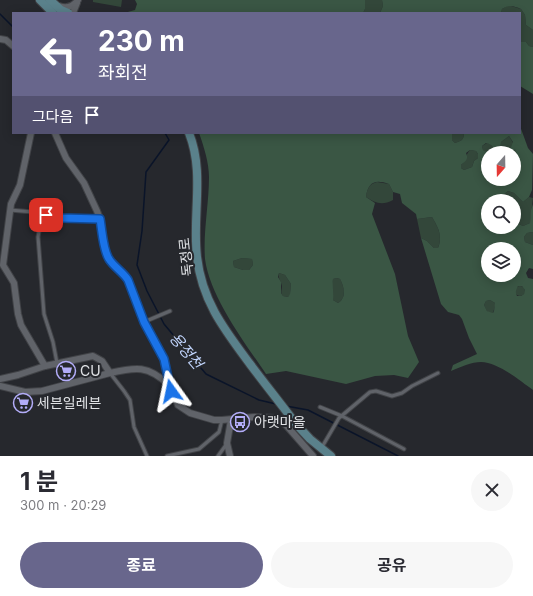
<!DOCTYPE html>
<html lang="ko">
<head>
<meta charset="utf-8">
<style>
  :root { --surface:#fff; --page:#f7f7f7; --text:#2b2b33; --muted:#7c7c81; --accent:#68668c }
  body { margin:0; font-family:Inter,"Noto Sans KR",sans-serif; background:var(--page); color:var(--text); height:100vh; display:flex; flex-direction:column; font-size:15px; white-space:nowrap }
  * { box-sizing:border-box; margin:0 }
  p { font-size:13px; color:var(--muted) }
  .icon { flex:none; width:22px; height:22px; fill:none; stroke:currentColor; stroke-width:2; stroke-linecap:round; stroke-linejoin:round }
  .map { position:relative; height:456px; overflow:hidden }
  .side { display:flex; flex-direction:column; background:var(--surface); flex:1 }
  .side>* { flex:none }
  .top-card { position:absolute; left:12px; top:12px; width:509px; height:122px; border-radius:0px; box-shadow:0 2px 10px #0003; background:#68668c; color:#fff; overflow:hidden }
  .needle { width:26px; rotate:200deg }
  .tools { position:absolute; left:481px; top:146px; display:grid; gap:8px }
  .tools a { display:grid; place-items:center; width:40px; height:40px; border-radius:50%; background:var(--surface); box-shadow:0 2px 10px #0003; font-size:20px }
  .pin { position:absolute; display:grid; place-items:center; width:34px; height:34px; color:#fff; margin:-17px; border-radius:8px; box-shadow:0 2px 6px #0006 }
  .me { position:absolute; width:44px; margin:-22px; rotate:348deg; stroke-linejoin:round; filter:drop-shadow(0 0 3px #0008) }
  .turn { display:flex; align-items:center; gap:14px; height:84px; padding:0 20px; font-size:18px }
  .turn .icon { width:52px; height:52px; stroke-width:2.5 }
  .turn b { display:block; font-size:28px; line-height:34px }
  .then { display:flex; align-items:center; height:38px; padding:0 20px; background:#0003; gap:8px; font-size:15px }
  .round { display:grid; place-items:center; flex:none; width:42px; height:42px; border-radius:21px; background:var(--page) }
  .summary { display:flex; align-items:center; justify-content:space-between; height:68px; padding:0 20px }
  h1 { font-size:24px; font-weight:700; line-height:30px }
  .primary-button { display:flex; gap:8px; margin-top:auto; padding:8px 20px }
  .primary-button a { flex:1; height:46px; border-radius:24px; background:var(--accent); color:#fff; font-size:16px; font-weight:700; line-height:46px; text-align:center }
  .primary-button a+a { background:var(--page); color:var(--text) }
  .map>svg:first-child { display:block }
  .green { fill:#33473a }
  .forest { fill:#3a5644; fill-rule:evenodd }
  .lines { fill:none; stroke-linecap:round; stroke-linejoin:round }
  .stream { stroke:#0a1429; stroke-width:1.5 }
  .lane-casing { stroke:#414347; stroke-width:5 }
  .street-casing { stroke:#414347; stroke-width:8 }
  .secondary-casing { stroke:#414347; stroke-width:10 }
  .lane { stroke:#606369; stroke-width:3 }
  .street { stroke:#606369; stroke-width:6 }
  .secondary { stroke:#5a818b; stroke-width:8 }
  .route-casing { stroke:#114b97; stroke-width:10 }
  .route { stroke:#1a73e8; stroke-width:7 }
  .labels { text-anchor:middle; stroke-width:4; stroke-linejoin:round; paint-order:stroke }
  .street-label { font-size:14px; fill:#e1e3e6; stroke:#26282d }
  .poi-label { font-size:14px; fill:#e1e3e6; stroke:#26282d; text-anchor:start }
  .water-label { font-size:15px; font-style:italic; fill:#c2d6fe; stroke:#26282d }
</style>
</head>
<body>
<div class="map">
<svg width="533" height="456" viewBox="0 0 533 456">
  <rect width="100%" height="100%" fill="#26282d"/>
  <g class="green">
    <polygon points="93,0 122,0 121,7 93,2"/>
    <polygon points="365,0 382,0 383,6 380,13 363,13 365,9"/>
    <polygon points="508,5 521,9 525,15 526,25 533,30 533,47 529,46 526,42 520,42 520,13 501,13 502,9"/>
    <path d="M452 133H464C464 140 461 141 455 143L452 140Z"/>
    <path d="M509 136C515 145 520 156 519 167L514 170V153H500L501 142Z"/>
    <path d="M487 143C491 144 493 146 494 151L492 153H486L483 150 482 146Z"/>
    <path d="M470 150 476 151 478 154V158L474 161 472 167 464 170 461 168V165C466 161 465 155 470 150Z"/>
    <path d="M377 182 389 184 393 192V200C382 206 375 203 366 197 367 189 369 184 377 182Z"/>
    <polygon points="508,191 514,193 523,202 529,197 533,198 530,223 523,226 514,222 514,201 498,201 497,200"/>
    <path d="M432 217C438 227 443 236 438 248H434L427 241 421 238 417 219Z"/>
    <polygon points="533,232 533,245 525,242 524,237 527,233"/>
    <polygon points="242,258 252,259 253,265 249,270 243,270 234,267 233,261"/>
    <path d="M279 273 285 275 291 284 290 295 288 297 283 296C280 292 282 291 282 286 281 281 278 279 279 273Z"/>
    <path d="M337 278 340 279C344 286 347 298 338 303L333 300 332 284 333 279Z"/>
    <circle cx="520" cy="291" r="5"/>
    <path d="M490 300 495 303V306L493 313C487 313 486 310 484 305L486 301Z"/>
  </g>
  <g class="forest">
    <polygon points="135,0 365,0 365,9 363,13 124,13 135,10 137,4"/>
    <path d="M382 0H533V30L526 25 525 15 521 9C514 6 509 4 502 9L501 13H380L383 6Z"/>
    <polygon points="520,42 526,42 529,46 533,47 533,94 520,86"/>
    <path d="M520 126 528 148 533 154 532 190 529 197 523 202 514 193 508 191 497 200 498 201H488V227H514V222L523 226 530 223 531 210 533 204V232L527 233 524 237 525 242 533 245V269L529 268 526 273 528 278 533 279V390C520 381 498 362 481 362 472 362 460 367 451 371L453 365 477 354 469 338 462 319 459 315 448 312 441 304 421 238 427 241 434 248H438C443 236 438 227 432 217L417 219 416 214 402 203 400 194 393 192 389 184C375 179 368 182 366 197L375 203 372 214 395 274 408 336 419 362 408 378 394 375 375 376 346 384 286 371 266 374C245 343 210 297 205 259 203 232 209 204 209 177 209 163 204 147 199 133H452V140L455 143C461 141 464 140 464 133H520ZM509 136 513 142 510 150 512 153 515 149 520 162 519 167 514 170V179H488V153L483 150 482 146 486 143C491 144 493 146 494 151L492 153H500L501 142ZM470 150 476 151 478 154V158L474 161 472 167 464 170 461 168V165C465 161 469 160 466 153ZM488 249H514V275H488ZM242 258 252 259 253 265 249 270H243L234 267 233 261ZM279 273 285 275 291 284 290 294 288 297 283 296 281 293V282L278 277ZM337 278 340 279C344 286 347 298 338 303L333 300C334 293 332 286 333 279ZM518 286H522L525 290 524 294 521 296H517C515 292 516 290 518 286ZM490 300 495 303 494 311 493 313 487 311 484 305 486 301Z"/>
  </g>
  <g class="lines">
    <g class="stream">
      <polyline points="0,14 13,27"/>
      <polyline points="165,133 169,140 146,172 142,231 137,265 147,291 164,324 206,374 259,400 276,404"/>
      <polyline points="286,406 308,410 398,456"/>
    </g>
    <g class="lane-casing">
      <g id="lane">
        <polyline points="10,210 33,212 61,218 100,219"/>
        <polyline points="46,215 40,226 38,237 44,314 53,342 57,363"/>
        <polyline points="144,322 170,311"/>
        <polyline points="110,373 124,391 130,400 134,427 147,456"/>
        <polyline points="320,407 342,416 404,449"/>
        <polyline points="322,447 339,418 370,392 376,391 392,396 402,393 412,386 438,373"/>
        <polyline points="167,456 199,449 219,432 222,420"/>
        <polyline points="218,456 226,445"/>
      </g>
    </g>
    <g class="street-casing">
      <g id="street">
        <path d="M59 6C67 9 73 7 78 0"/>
        <polyline points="73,13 77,3"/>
        <polyline points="0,39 6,40 13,46"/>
        <polyline points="31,133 20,185 11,204 3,265 14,283 18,314 21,325 45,366"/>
        <polyline points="55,133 66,158 84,183 97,211 100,219 106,254 109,260 124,275 128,280 144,322 164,359 169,385 178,405 190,413 214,420 222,420 254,417 276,418 286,425 313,456"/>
        <path d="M0 379 18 375 45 366 93 356 102 361 110 373C136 367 148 365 169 385"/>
        <polyline points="0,386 25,392 42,391 110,373"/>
        <polyline points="230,456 227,443 231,420"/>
      </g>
    </g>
    <g class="secondary-casing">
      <g id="secondary">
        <polyline points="40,0 53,13"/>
        <polyline points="50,0 61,10 68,13"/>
        <path d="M189 133C205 173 192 215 197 257 202 301 224 329 250 364 265 384 281 404 296 424L310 439 331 456"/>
      </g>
    </g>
    <use href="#lane" class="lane"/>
    <use href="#street" class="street"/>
    <use href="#secondary" class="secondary"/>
  </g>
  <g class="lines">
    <g class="route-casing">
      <path id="route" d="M46 215 61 218 100 219C102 230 103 250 109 259 114 267 123 272 128 280L144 322 164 359 171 391"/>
    </g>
    <use href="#route" class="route"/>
  </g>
  <defs>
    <g id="supermarket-ring" transform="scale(1)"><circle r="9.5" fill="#26282d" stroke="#b3adf9" stroke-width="1.5"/><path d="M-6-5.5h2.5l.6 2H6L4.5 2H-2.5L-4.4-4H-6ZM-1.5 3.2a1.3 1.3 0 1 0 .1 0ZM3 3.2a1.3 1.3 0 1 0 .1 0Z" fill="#b3adf9"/></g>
    <g id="bus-ring" transform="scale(1)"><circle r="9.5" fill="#26282d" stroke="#b3adf9" stroke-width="1.5"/><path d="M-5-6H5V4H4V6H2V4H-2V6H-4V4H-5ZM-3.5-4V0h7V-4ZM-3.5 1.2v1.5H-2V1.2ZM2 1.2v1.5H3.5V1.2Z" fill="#b3adf9"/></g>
  </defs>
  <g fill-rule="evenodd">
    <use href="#supermarket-ring" x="66" y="371"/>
    <use href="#supermarket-ring" x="23" y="403"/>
    <use href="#bus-ring" x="240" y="422"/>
  </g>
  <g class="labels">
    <g class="street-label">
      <text transform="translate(186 257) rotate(-96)" y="5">독정로</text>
    </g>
    <g class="poi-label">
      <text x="80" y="376">CU</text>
      <text x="37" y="408">세븐일레븐</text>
      <text x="254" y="427">아랫마을</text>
    </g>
    <g class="water-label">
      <text transform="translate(186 351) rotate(50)" y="5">용정천</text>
    </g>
  </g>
</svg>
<div class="tools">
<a><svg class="needle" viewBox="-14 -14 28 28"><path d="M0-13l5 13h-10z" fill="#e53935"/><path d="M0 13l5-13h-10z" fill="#7c7c81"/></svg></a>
<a><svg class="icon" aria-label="search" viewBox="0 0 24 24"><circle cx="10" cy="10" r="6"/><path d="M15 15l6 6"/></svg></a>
<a><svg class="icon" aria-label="layers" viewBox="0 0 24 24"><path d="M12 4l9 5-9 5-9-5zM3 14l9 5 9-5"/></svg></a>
</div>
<div class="pin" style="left:46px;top:215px;background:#d93025"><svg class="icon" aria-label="arrive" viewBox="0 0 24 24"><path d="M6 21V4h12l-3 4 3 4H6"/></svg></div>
<svg class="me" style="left:171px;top:391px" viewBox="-20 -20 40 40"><path d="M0-17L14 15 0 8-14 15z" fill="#1a73e8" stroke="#fff" stroke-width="4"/></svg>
<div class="top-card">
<div class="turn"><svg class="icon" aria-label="left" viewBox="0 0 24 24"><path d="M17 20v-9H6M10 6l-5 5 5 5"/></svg><div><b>230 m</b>좌회전</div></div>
<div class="then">그다음<svg class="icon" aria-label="arrive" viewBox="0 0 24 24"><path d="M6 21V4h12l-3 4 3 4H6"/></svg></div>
</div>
</div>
<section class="side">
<div class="summary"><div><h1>1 분</h1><p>300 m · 20:29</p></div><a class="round"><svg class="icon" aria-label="close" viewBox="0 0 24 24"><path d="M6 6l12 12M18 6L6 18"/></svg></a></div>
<div class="primary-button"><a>종료</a><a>공유</a></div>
</section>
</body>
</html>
